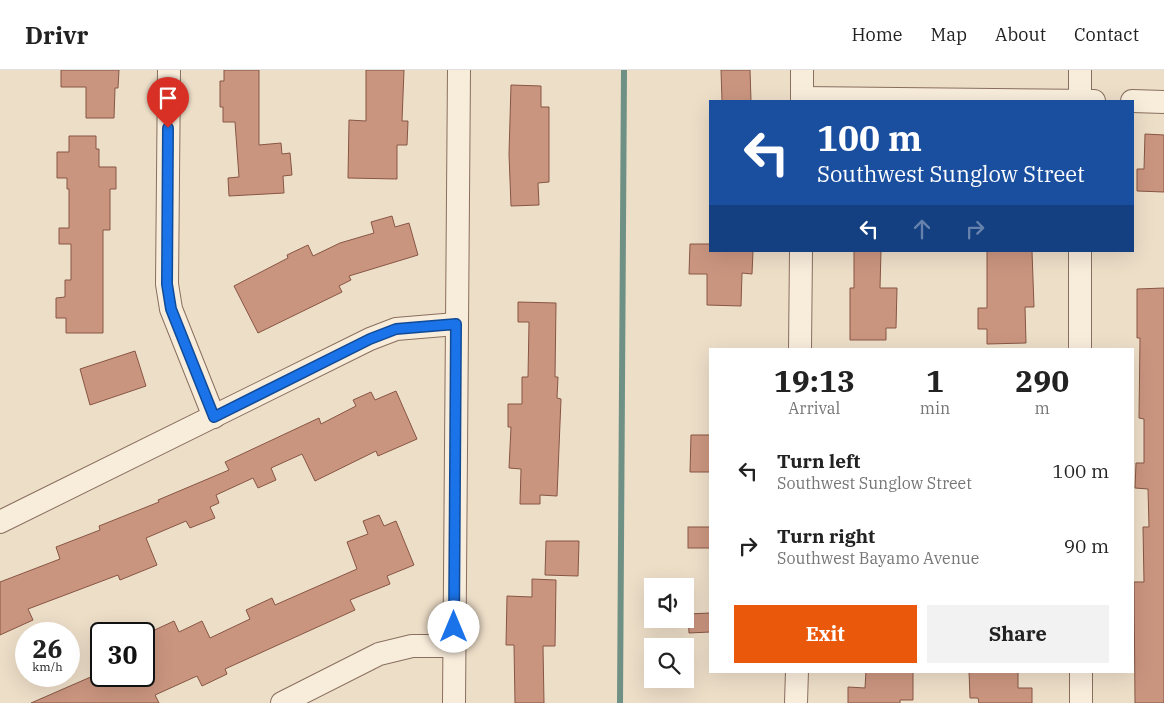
<!DOCTYPE html>
<html lang="en">
<head>
<meta charset="utf-8">
<style>
  :root { --surface:#fff; --page:#f2f2f2; --text:#222; --muted:#767676; --line:#e0e0e0; --accent:#ea580c }
  body { margin:0; font-family:"IBM Plex Serif",serif; background:var(--page); color:var(--text); height:100vh; display:flex; flex-direction:column; font-size:19px; white-space:nowrap }
  * { box-sizing:border-box; margin:0 }
  p { font-size:16px; color:var(--muted) }
  .icon { flex:none; width:28px; height:28px; fill:none; stroke:currentColor; stroke-width:2; stroke-linecap:round; stroke-linejoin:round }
  .map { position:relative; flex:1; overflow:hidden }
  .side { position:absolute; left:709px; top:278px; width:425px; height:325px; display:flex; flex-direction:column; background:var(--surface); border-radius:0px; box-shadow:0 5px 20px #0002 }
  .side>* { flex:none }
  .top-card { position:absolute; left:709px; top:30px; width:425px; height:152px; border-radius:0px; box-shadow:0 5px 20px #0002; background:#1a4fa0; color:#fff; overflow:hidden }
  .tools { position:absolute; left:644px; top:508px; display:grid; gap:10px }
  .tools a { display:grid; place-items:center; width:50px; height:50px; border-radius:0px; background:var(--surface); box-shadow:0 5px 20px #0002; font-size:25px }
  .speed { position:absolute; left:15px; top:552px; display:flex; gap:10px; font-size:25px; font-weight:700; text-align:center }
  .speed>* { display:grid; place-content:center; width:65px; height:65px; border-radius:50%; background:var(--surface); box-shadow:0 5px 20px #0002; line-height:1 }
  .speed small { font-size:12px; font-weight:400 }
  .speed .limit { border:2px solid #111; border-radius:8px; background:#fff; color:#111 }
  .pin { position:absolute; display:grid; place-items:center; width:42px; height:42px; color:#fff; margin:-51px -21px; border-radius:50% 50% 50% 0; rotate:-45deg; box-shadow:0 0 5px #0007 }
  .pin .icon { rotate:45deg }
  .me { position:absolute; width:55px; margin:-28px; rotate:0deg; stroke-linejoin:round; filter:drop-shadow(0 0 4px #0008) }
  .turn { display:flex; align-items:center; gap:18px; height:105px; padding:0 25px; font-size:22px }
  .turn .icon { width:65px; height:65px; stroke-width:2.5 }
  .turn b { display:block; font-size:35px; line-height:42px }
  .lanes { display:flex; align-items:center; height:48px; padding:0 25px; background:#0003; justify-content:center; gap:25px; direction:ltr }
  .lanes .off { opacity:.35 }
  .eta { display:flex; justify-content:space-evenly; align-items:center; height:85px; text-align:center }
  .eta b { font-size:30px; font-weight:700; line-height:35px }
  .primary-button { display:flex; gap:10px; margin-top:auto; padding:10px 25px }
  .primary-button a { flex:1; height:58px; border-radius:0px; background:var(--accent); color:#fff; font-size:20px; font-weight:700; line-height:58px; text-align:center }
  .primary-button a+a { background:var(--page); color:var(--text) }
  ul { padding:0; list-style:none }
  li { display:flex; align-items:center; gap:15px; height:75px; padding:0 25px }
  li div { flex:1 }
  li b { display:block; font-size:19px }
  li em { font-style:normal }
  header { display:flex; align-items:center; gap:30px; box-sizing:border-box; height:70px; padding:0 25px; background:var(--surface); border-bottom:1px solid var(--line) }
  header strong { font-size:24px }
  nav { display:flex; gap:28px; margin-inline-start:auto; font-size:18px }
  .map>svg:first-child { display:block }
  .lines { fill:none; stroke-linecap:round; stroke-linejoin:round }
  .stream { stroke:#6f9084; stroke-width:6 }
  .building { fill:#ca957f; stroke:#875644 }
  .minor-casing { stroke:#896f5e; stroke-width:24 }
  .minor { stroke:#f8ecdb; stroke-width:22 }
  .route-casing { stroke:#114b97; stroke-width:12 }
  .route { stroke:#1a73e8; stroke-width:9 }
</style>
</head>
<body>
<header>
<strong>Drivr</strong>
<nav><a>Home</a><a>Map</a><a>About</a><a>Contact</a></nav>
</header>
<div class="map">
<svg width="1164" height="633" viewBox="0 0 1164 633">
  <rect width="100%" height="100%" fill="#eddec8"/>
  <g class="lines">
    <polyline class="stream" points="620,633 624,0"/>
  </g>
  <g class="building">
    <polygon points="61,0 119,0 118,18 115,18 114,48 86,48 86,17 61,17"/>
    <polygon points="224,0 259,0 259,75 281,73 282,84 290,83 292,105 283,106 284,123 229,126 228,108 239,107 235,52 223,52 223,37 220,37 220,11 224,11"/>
    <polygon points="366,0 404,0 402,51 408,51 407,75 397,75 397,109 348,108 349,50 366,51"/>
    <polygon points="721,0 750,0 751,31 722,31"/>
    <polygon points="511,15 541,16 541,37 549,37 549,112 538,113 539,135 511,136 509,84"/>
    <polygon points="1145,64 1164,65 1164,122 1137,121 1137,99 1144,99"/>
    <polygon points="69,66 96,66 96,79 99,79 99,97 116,97 116,119 110,119 110,160 103,160 103,263 66,263 66,248 56,248 56,228 65,227 65,210 71,210 71,174 59,174 59,158 69,158 69,119 67,119 67,108 57,108 57,82 69,82"/>
    <polygon points="392,146 395,157 409,153 418,185 349,206 351,210 339,216 342,222 258,263 234,216 288,188 287,185 308,175 313,186 340,173 374,163 371,152"/>
    <polygon points="690,174 710,174 710,181 753,181 752,204 742,203 741,236 707,235 707,204 689,204"/>
    <polygon points="854,181 881,181 880,218 897,218 896,258 886,258 886,270 850,270 850,218 854,218"/>
    <polygon points="987,181 1032,181 1034,237 1025,237 1026,273 987,274 987,259 978,259 978,238 987,238"/>
    <polygon points="1164,218 1164,633 1135,633 1134,512 1144,512 1143,457 1149,457 1148,419 1135,418 1136,393 1144,393 1144,349 1139,348 1140,268 1137,268 1137,219"/>
    <polygon points="518,232 556,233 555,307 558,307 557,328 561,329 557,426 540,425 540,434 520,434 521,399 509,398 511,357 508,357 508,334 522,334 522,307 528,307 529,252 518,252"/>
    <polygon points="135,281 146,316 90,335 80,299"/>
    <polygon points="396,321 417,369 378,386 376,381 315,411 302,384 271,398 276,410 258,418 253,408 216,425 219,433 210,437 215,448 190,458 186,451 146,468 157,495 120,510 118,505 28,539 33,550 0,565 0,512 60,489 56,477 100,460 99,456 159,432 158,430 229,400 225,392 319,348 321,354 356,336 353,330 371,322 375,330"/>
    <polygon points="691,365 710,365 710,402 690,402"/>
    <polygon points="379,445 384,456 396,451 414,495 387,506 390,514 350,530 355,540 225,599 227,604 202,616 197,606 155,625 159,633 31,633 93,606 144,606 144,565 174,551 179,562 202,551 210,568 250,549 246,540 272,528 275,535 357,499 347,472 368,464 363,451"/>
    <rect x="688" y="457" width="22" height="21"/>
    <polygon points="546,471 579,471 578,506 545,505"/>
    <polygon points="532,509 556,510 555,576 543,576 544,633 515,633 514,575 506,575 507,526 532,527"/>
    <polygon points="710,543 710,562 689,563 688,544"/>
    <polygon points="866,601 913,601 913,630 900,630 900,633 848,633 848,617 865,618"/>
    <polygon points="969,601 1018,601 1018,618 1032,618 1032,633 979,633 978,628 970,628"/>
  </g>
  <g class="lines">
    <g class="minor-casing">
      <g id="minor">
        <polyline points="169,0 167,214 171,239 214,347"/>
        <polyline points="802,28 1094,31"/>
        <polyline points="802,31 802,0"/>
        <polyline points="1080,31 1080,0"/>
        <polyline points="1132,31 1164,32"/>
        <polyline points="1080,181 1080,279"/>
        <polyline points="800,279 801,181"/>
        <polyline points="0,452 370,269 396,259 456,254"/>
        <polyline points="1081,601 1081,633"/>
        <polyline points="282,633 379,584 412,576 454,576"/>
        <polyline points="454,633 459,0"/>
        <polyline points="796,633 797,601"/>
      </g>
    </g>
    <use href="#minor" class="minor"/>
  </g>
  <g class="lines">
    <g class="route-casing">
      <polyline id="route" points="168,58 167,214 171,239 214,347 370,269 396,259 456,254 454,557"/>
    </g>
    <use href="#route" class="route"/>
  </g>
</svg>
<div class="tools">
<a><svg class="icon" aria-label="sound" viewBox="0 0 24 24"><path d="M4 9h4l5-4v14l-5-4H4zM17 9q2 3 0 6"/></svg></a>
<a><svg class="icon" aria-label="search" viewBox="0 0 24 24"><circle cx="10" cy="10" r="6"/><path d="M15 15l6 6"/></svg></a>
</div>
<div class="speed"><div>26<small>km/h</small></div><div class="limit">30</div></div>
<div class="pin" style="left:168px;top:58px;background:#d93025"><svg class="icon" aria-label="arrive" viewBox="0 0 24 24"><path d="M6 21V4h12l-3 4 3 4H6"/></svg></div>
<svg class="me" style="left:454px;top:557px" viewBox="-20 -20 40 40"><circle r="19" fill="#fff"/><path d="M0-13L10 11 0 6-10 11z" fill="#1a73e8"/></svg>
<div class="top-card">
<div class="turn"><svg class="icon" aria-label="left" viewBox="0 0 24 24"><path d="M17 20v-9H6M10 6l-5 5 5 5"/></svg><div><b>100 m</b>Southwest Sunglow Street</div></div>
<div class="lanes"><svg class="icon" aria-label="left" viewBox="0 0 24 24"><path d="M17 20v-9H6M10 6l-5 5 5 5"/></svg><svg class="icon off" aria-label="ahead" viewBox="0 0 24 24"><path d="M12 20V5M6 11l6-6 6 6"/></svg><svg class="icon off" aria-label="right" viewBox="0 0 24 24"><path d="M7 20v-9h11M14 6l5 5-5 5"/></svg></div>
</div>
<section class="side">
<div class="eta">
<div><b>19:13</b><p>Arrival</p></div>
<div><b>1</b><p>min</p></div>
<div><b>290</b><p>m</p></div>
</div>
<ul>
<li><svg class="icon" aria-label="left" viewBox="0 0 24 24"><path d="M17 20v-9H6M10 6l-5 5 5 5"/></svg><div><b>Turn left</b><p>Southwest Sunglow Street</p></div><em>100 m</em></li>
<li><svg class="icon" aria-label="right" viewBox="0 0 24 24"><path d="M7 20v-9h11M14 6l5 5-5 5"/></svg><div><b>Turn right</b><p>Southwest Bayamo Avenue</p></div><em>90 m</em></li>
</ul>
<div class="primary-button"><a>Exit</a><a>Share</a></div>
</section>
</div>
</body>
</html>
